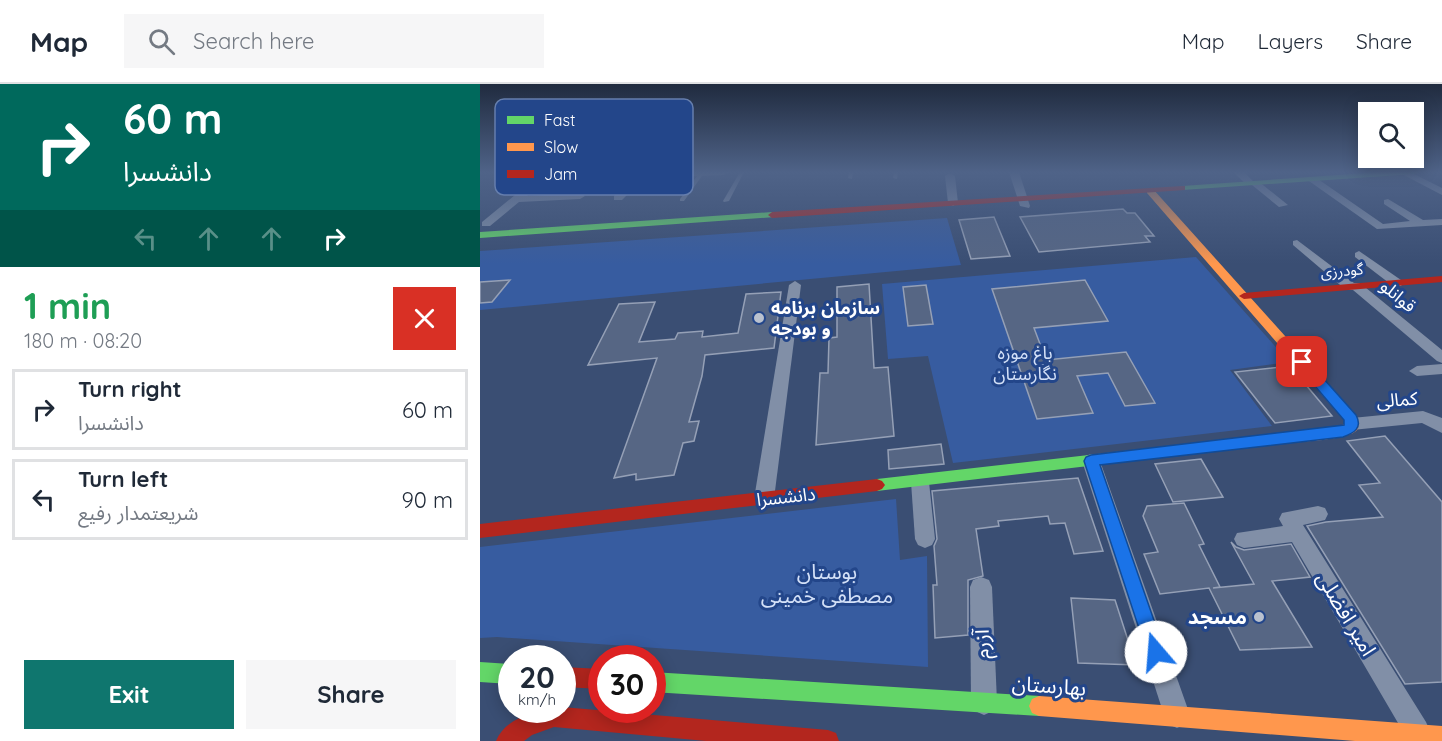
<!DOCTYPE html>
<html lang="en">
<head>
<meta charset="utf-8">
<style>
  :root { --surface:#fff; --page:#f6f6f7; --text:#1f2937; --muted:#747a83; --line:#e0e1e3; --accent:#0f766e }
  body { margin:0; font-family:Quicksand,"Noto Sans Arabic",sans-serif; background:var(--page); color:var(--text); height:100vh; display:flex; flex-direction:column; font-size:22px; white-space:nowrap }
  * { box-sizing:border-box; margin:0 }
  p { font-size:20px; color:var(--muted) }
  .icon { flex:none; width:33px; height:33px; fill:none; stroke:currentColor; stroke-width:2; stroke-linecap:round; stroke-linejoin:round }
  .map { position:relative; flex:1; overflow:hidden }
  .details { display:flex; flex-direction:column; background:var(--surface); width:480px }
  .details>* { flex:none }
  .guide { background:#00695c; color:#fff; overflow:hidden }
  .buttons { position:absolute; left:878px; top:18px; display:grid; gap:12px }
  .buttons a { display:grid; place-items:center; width:66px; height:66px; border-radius:0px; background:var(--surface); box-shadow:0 3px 15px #0003; font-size:30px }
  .speed { position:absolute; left:18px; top:561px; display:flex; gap:12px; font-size:30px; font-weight:700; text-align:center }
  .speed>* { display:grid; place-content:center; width:78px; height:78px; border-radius:50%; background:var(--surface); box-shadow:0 3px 15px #0003; line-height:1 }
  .speed small { font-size:15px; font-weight:400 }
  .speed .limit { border:9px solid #d22; background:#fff; color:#111 }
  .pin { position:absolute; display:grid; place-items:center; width:51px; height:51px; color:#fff; margin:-26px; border-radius:12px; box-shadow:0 3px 9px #0006 }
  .me { position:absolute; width:66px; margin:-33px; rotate:342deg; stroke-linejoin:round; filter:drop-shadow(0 0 4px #0008) }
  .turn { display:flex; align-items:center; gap:21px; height:126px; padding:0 24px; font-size:27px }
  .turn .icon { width:78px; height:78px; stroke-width:2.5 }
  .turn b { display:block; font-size:42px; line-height:51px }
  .lanes { display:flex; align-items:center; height:57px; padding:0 24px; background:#0003; justify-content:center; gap:30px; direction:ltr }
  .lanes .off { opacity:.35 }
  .round { display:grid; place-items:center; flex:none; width:63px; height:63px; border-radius:0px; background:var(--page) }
  .head { display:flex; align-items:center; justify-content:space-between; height:102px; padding:0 24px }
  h1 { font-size:36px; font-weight:800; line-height:45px; color:#1e9e55 }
  .primary-button { display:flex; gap:12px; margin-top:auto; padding:12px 24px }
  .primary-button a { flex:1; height:69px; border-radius:0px; background:var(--accent); color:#fff; font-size:24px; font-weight:800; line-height:69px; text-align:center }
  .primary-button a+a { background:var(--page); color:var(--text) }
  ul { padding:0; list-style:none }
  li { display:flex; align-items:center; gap:18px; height:81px; margin:0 12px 9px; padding:0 12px; border:3px solid var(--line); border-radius:0px }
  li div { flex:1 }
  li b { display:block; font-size:22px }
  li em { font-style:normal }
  header { display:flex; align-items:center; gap:36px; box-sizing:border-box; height:84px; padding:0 30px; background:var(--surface); border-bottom:2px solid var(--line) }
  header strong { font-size:28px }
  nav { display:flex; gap:33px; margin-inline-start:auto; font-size:21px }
  .search { width:420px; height:54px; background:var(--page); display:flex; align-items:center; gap:15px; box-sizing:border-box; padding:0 21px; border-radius:0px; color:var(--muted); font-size:22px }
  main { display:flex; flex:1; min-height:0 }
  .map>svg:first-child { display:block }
  .green { fill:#375ca0 }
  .building { fill:#566684; stroke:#95a0b6; stroke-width:1.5 }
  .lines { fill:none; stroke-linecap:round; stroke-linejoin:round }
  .lane { fill:#818fa7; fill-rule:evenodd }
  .street { fill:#818fa7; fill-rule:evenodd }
  .fast { fill:#63d668; fill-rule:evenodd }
  .slow { fill:#ff974d; fill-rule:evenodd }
  .jam { fill:#b3261e; fill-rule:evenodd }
  .route { fill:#1a73e8; stroke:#114b97; stroke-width:1.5 }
  .poi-dot { fill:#bac1ce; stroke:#23468a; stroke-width:2 }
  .labels { text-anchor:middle; stroke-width:6; stroke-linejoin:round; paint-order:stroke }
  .far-street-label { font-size:15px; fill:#fff; stroke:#23468a }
  .street-label { font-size:18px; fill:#fff; stroke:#23468a }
  .poi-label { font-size:18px; font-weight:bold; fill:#fff; stroke:#23468a; text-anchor:start }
  .park-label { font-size:18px; fill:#d4e1f8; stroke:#23468a }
  .near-park-label { font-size:21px; fill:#d4e1f8; stroke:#23468a }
  .near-street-label { font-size:21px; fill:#fff; stroke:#23468a }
  .near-poi-label { font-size:21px; font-weight:bold; fill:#fff; stroke:#23468a; text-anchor:end }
  .key { fill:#23468a; stroke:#657ead; stroke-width:1.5 }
  .key-label { font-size:16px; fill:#fff }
</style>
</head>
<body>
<header>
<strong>Map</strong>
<div class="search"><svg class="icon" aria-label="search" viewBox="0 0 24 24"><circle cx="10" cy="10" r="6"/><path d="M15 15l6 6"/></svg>Search here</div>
<nav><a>Map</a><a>Layers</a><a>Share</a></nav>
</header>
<main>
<section class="details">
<div class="guide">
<div class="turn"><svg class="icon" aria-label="right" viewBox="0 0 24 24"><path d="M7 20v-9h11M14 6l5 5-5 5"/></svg><div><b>60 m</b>دانشسرا</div></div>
<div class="lanes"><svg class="icon off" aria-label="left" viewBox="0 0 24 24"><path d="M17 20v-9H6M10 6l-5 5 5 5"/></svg><svg class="icon off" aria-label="ahead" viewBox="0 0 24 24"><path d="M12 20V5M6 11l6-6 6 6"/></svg><svg class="icon off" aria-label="ahead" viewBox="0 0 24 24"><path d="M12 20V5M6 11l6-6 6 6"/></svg><svg class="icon" aria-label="right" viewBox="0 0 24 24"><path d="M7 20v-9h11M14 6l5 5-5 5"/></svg></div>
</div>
<div class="head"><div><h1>1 min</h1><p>180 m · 08:20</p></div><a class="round" style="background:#d93025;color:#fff"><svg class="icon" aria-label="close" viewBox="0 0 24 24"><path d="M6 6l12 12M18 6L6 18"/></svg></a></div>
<ul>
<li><svg class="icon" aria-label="right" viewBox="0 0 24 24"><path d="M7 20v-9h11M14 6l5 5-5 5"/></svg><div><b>Turn right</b><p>دانشسرا</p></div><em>60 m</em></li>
<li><svg class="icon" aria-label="left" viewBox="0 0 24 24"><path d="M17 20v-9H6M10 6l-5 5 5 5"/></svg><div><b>Turn left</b><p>شریعتمدار رفیع</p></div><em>90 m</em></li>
</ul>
<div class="primary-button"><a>Exit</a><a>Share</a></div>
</section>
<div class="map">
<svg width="962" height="657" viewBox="0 0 962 657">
  <rect width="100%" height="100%" fill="#3a4e73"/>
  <g class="green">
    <polygon points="467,134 481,181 0,226 0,167"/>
    <polygon points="716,173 809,278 750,286 792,342 473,379 448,272 408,275 402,200"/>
    <polygon points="416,415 420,476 447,472 448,583 17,553 0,554 0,463"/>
  </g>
  <g class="building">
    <polygon points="643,125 647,129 655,129 674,152 665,152 670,158 559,168 540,133"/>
    <polygon points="514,133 530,172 491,175 479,136"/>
    <polygon points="30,196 12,218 0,219 0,198"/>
    <polygon points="605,196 628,237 554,244 566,276 646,268 675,319 645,322 628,289 597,292 613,329 557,335 512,205"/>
    <polygon points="389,200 394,284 408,283 414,352 336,361 340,289 348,289 349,254 357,253 357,203"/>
    <polygon points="446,201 453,240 428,242 423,203"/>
    <polygon points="301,208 294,264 225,271 222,292 209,338 219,337 214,357 203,359 194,391 156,396 156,390 134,394 177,274 108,281 139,220 175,218 159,258 195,255 198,249 223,247 222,253 258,249 266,210"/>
    <polygon points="810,282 852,332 795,339 755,288"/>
    <polygon points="905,352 962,418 962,598 925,600 827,442 846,438 903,433 879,401 900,399 867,357"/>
    <polygon points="461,360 464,380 409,385 408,366"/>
    <polygon points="721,375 743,413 693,418 675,380"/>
    <polygon points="598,394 623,467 594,470 585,439 570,440 568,432 518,437 519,442 496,445 503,492 488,496 488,551 455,554 453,501 457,501 454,462 457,455 452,407"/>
    <polygon points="704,419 724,460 719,461 740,503 733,504 774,500 751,458 756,463 764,466 811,460 830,493 792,497 832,563 760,566 729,504 680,510 664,470 678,468 663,432 667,422"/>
    <polygon points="591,514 635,516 656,581 598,579"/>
  </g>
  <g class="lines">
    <g class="lane">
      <polygon points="220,88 224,89 204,117 200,117 200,115"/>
      <polygon points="260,88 264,88 249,117 244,118 243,117"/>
      <polygon points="369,88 373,88 372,95 368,94"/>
      <polygon points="414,88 418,88 417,95 413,94"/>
    </g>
    <g class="street">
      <polygon points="63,88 74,88 47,112 100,109 105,112 100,115 39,118 10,142 2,142 2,138"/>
      <polygon points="159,88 249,88 244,91 164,94 142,116 134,116 134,112"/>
      <polygon points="529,88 539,88 550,122 549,124 540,122"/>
      <polygon points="753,88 764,88 773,97 778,97 808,121 799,123 772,101 767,101"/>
      <polygon points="930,88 962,104 962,111 920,89"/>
      <polygon points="470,89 475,92 478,119 473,122 468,119 465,92"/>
      <polygon points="829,93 835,93 903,140 930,137 904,120 904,116 908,115 943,136 962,135 962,141 897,145 829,97"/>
      <polygon points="817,156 874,199 880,199 962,266 962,279 957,277 873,206 866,206 813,161 813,157"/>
      <polygon points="879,167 921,196 923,199 921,202 913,202 875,173 875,169"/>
      <polygon points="315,197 321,201 294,415 291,421 284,423 277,421 274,415 309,201"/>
      <polygon points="962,280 962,290 937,292 929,287 937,282"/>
      <polygon points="943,327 962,334 962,349 942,339 872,346 866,344 864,340 866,336 872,334"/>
      <polygon points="611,370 617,372 620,377 710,631 706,640 697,644 688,640 684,631 602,377 605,372"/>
      <polygon points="440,390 447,393 449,398 455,455 452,461 445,464 438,461 435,455 431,398 433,393"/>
      <polygon points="838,422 845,424 848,430 845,436 823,441 946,638 950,647 946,656 928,656 812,458 764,464 757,461 754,455 757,449 803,442 799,435 802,429"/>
      <polygon points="501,493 509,496 512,503 517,618 513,627 504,631 495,627 491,618 490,503 493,496"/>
    </g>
    <g class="fast">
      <polygon points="900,88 938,88 934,90 702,106 698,104 702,102"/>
      <polygon points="292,128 296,131 295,133 0,154 0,148"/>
      <polygon points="804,349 809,350 811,354 809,358 804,359 397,407 392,405 389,401 392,397 397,395"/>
      <polygon points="0,578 32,580 32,600 0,598"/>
      <polygon points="172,588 559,612 566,615 569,622 566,629 559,632 172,608"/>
    </g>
    <g class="slow">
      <path d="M667 105H673L876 331C878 336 880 341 877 346 869 356 818 358 804 359L799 358 797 354 799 350 861 342 864 340V336L667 109Z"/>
      <polygon points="559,612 962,642 962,657 875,657 559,632 552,629 549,622 552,615"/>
    </g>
    <g class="jam">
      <polygon points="702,102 705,102 705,106 292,134 288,131 292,128"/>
      <polygon points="962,192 962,198 764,215 759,212 764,209"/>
      <polygon points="397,395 402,397 405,401 402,405 397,407 0,454 0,440"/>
      <polygon points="82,583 122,585 122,605 82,603"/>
      <path d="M82 623 348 646 356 649 359 657H226L74 643 52 651 44 657H16C26 632 59 626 82 626Z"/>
    </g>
  </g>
  <linearGradient id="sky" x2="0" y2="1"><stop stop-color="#202b3f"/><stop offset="0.49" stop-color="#4f6388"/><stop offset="1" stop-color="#4f6388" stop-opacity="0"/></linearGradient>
  <rect width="962" height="180" fill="url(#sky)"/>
  <path class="route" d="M822 274 826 275 876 331C883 344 874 349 863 353L620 381 685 568 683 575 676 578 669 575 604 377 606 373 611 371 864 341V336L817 281 815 278 817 275Z"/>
  <g class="poi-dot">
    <circle cx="279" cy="234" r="6"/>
    <circle cx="779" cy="533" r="6"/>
  </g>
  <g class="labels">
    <g class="far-street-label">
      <text transform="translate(862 187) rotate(-5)" y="5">گودرزی</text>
    </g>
    <g class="street-label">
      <text transform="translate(918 212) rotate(40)" y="6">قوانلو</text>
      <text transform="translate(917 316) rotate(-4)" y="6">کمالی</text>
      <text transform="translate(306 413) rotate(-6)" y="6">دانشسرا</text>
    </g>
    <g class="poi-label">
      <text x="291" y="230">سازمان برنامه<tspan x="291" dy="21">و بودجه</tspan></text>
    </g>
    <g class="park-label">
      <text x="545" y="275">باغ موزه<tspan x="545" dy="21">نگارستان</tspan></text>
    </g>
    <g class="near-park-label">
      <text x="347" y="495">بوستان<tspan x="347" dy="24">مصطفی خمینی</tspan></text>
    </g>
    <g class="near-street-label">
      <text transform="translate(866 530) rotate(59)" y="7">امیر افضلی</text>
      <text transform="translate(502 560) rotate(-91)" y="7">آزرم</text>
      <text transform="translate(569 602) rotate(4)" y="7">بهارستان</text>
    </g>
    <g class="near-poi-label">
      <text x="767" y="540">مسجد</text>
    </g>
  </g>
  <rect x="15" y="15" width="198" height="96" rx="9" class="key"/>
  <rect x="27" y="32" width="27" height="8" fill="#63d668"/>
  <rect x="27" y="59" width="27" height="8" fill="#ff974d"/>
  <rect x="27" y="86" width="27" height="8" fill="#b3261e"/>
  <g class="key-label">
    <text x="64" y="42">Fast</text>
    <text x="64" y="69">Slow</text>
    <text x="64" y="96">Jam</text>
  </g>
</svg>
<div class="buttons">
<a><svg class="icon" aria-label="search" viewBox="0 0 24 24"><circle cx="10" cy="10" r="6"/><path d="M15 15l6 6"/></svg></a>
</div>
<div class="speed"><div>20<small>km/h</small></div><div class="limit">30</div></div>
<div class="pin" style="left:822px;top:278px;background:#d93025"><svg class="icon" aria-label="arrive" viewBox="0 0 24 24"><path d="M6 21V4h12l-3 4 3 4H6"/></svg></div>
<svg class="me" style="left:676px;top:568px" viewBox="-20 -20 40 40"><circle r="19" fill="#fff"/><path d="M0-13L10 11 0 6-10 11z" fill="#1a73e8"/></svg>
</div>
</main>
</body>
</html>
